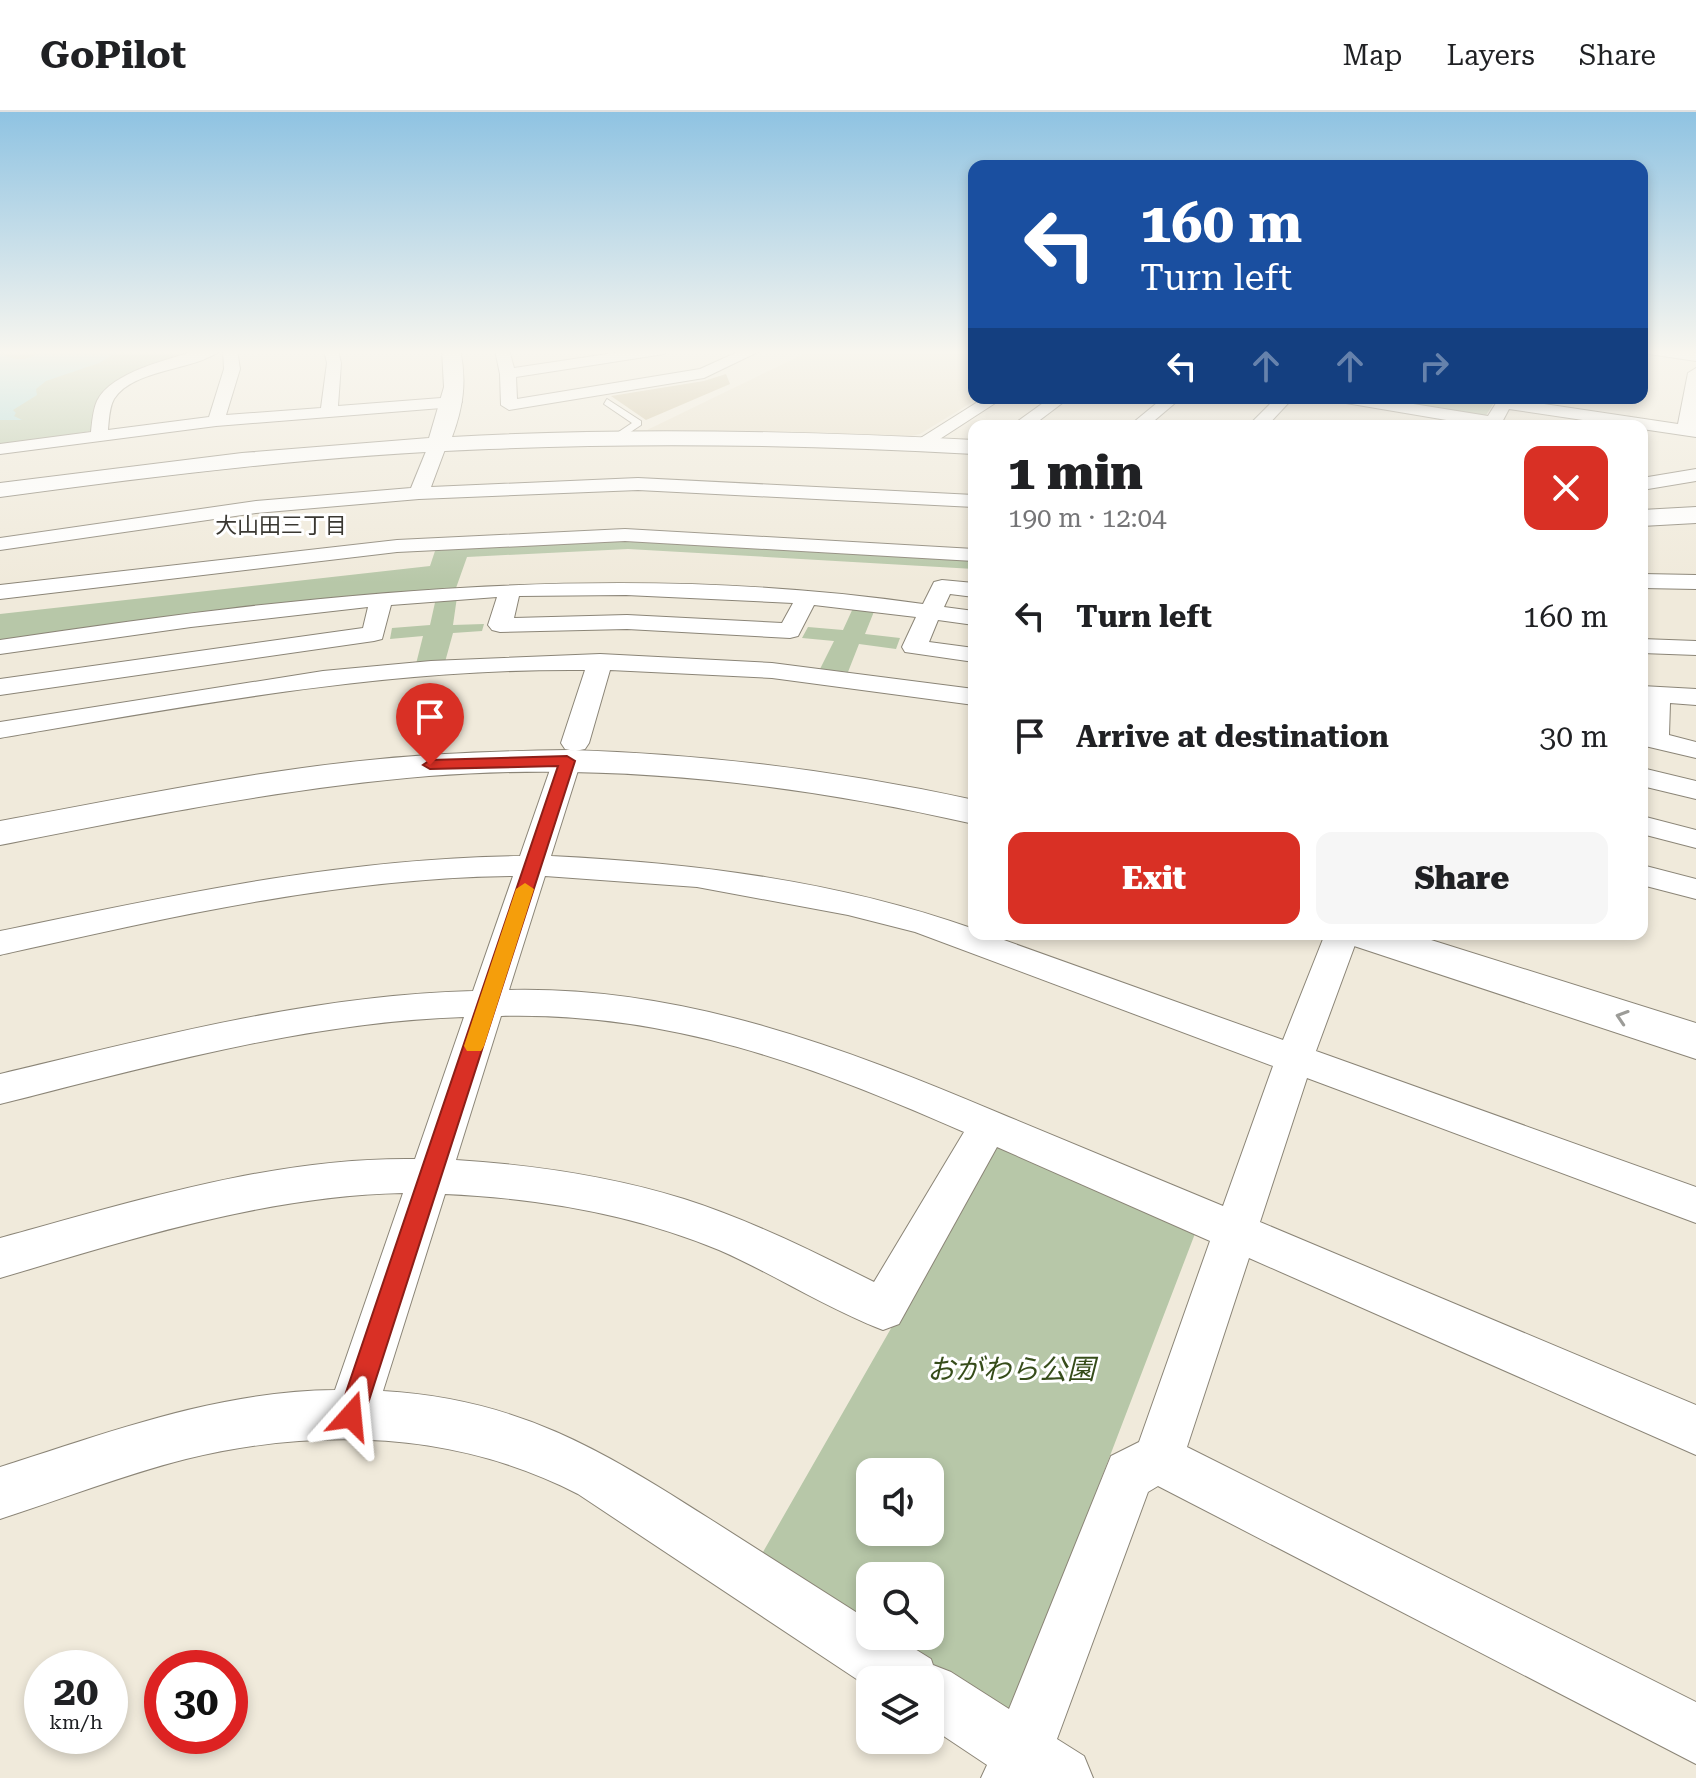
<!DOCTYPE html>
<html lang="en">
<head>
<meta charset="utf-8">
<style>
  :root { --surface:#fff; --page:#f6f6f6; --text:#202124; --muted:#757577; --line:#e0e0e0; --accent:#d93025 }
  body { margin:0; font-family:"Roboto Serif","Noto Sans JP",serif; background:var(--page); color:var(--text); height:100vh; display:flex; flex-direction:column; font-size:30px; white-space:nowrap }
  * { box-sizing:border-box; margin:0 }
  p { font-size:26px; color:var(--muted) }
  .icon { flex:none; width:44px; height:44px; fill:none; stroke:currentColor; stroke-width:2; stroke-linecap:round; stroke-linejoin:round }
  .map { position:relative; flex:1; overflow:hidden }
  .side { position:absolute; left:968px; top:308px; width:680px; height:520px; display:flex; flex-direction:column; background:var(--surface); border-radius:16px; box-shadow:0 4px 12px #0003 }
  .side>* { flex:none }
  .banner { position:absolute; left:968px; top:48px; width:680px; height:244px; border-radius:16px; box-shadow:0 4px 12px #0003; background:#1a4fa0; color:#fff; overflow:hidden }
  .tools { position:absolute; left:856px; top:1346px; display:grid; gap:16px }
  .tools a { display:grid; place-items:center; width:88px; height:88px; border-radius:16px; background:var(--surface); box-shadow:0 4px 12px #0003; font-size:40px }
  .speed { position:absolute; left:24px; top:1538px; display:flex; gap:16px; font-size:40px; font-weight:700; text-align:center }
  .speed>* { display:grid; place-content:center; width:104px; height:104px; border-radius:50%; background:var(--surface); box-shadow:0 4px 12px #0003; line-height:1 }
  .speed small { font-size:20px; font-weight:400 }
  .speed .limit { border:12px solid #d22; background:#fff; color:#111 }
  .pin { position:absolute; display:grid; place-items:center; width:68px; height:68px; color:#fff; margin:-82px -34px; border-radius:50% 50% 50% 0; rotate:-45deg; box-shadow:0 0 8px #0007 }
  .pin .icon { rotate:45deg }
  .me { position:absolute; width:88px; margin:-44px; rotate:18deg; stroke-linejoin:round; filter:drop-shadow(0 0 6px #0008) }
  .turn { display:flex; align-items:center; gap:28px; height:168px; padding:0 40px; font-size:36px }
  .turn .icon { width:104px; height:104px; stroke-width:2.5 }
  .turn b { display:block; font-size:56px; line-height:68px }
  .lanes { display:flex; align-items:center; height:76px; padding:0 40px; background:#0003; justify-content:center; gap:40px; direction:ltr }
  .lanes .off { opacity:.35 }
  .round { display:grid; place-items:center; flex:none; width:84px; height:84px; border-radius:16px; background:var(--page) }
  .headline { display:flex; align-items:center; justify-content:space-between; height:136px; padding:0 40px }
  h1 { font-size:48px; font-weight:800; line-height:60px }
  .action { display:flex; gap:16px; margin-top:auto; padding:16px 40px }
  .action a { flex:1; height:92px; border-radius:16px; background:var(--accent); color:#fff; font-size:32px; font-weight:800; line-height:92px; text-align:center }
  .action a+a { background:var(--page); color:var(--text) }
  ul { padding:0; list-style:none }
  li { display:flex; align-items:center; gap:24px; height:120px; padding:0 40px }
  li div { flex:1 }
  li b { display:block; font-size:30px }
  li em { font-style:normal }
  header { display:flex; align-items:center; gap:48px; box-sizing:border-box; height:112px; padding:0 40px; background:var(--surface); border-bottom:2px solid var(--line) }
  header strong { font-size:38px }
  nav { display:flex; gap:44px; margin-inline-start:auto; font-size:28px }
  .map>svg:first-child { display:block }
  .built { fill:#e7dec8 }
  .green { fill:#b7c7a8; fill-rule:evenodd }
  .water { fill:#a9d9d9 }
  .building { fill:#cdbf9c }
  .lines { fill:none; stroke-linecap:round; stroke-linejoin:round }
  .service-casing { stroke:#8b8577; stroke-width:2 }
  .minor-casing { stroke:#8b8577; stroke-width:2 }
  .tertiary-casing { stroke:#8b8577; stroke-width:2 }
  .service { fill:#fff; fill-rule:evenodd }
  .minor { fill:#fff; fill-rule:evenodd }
  .tertiary { fill:#fff; fill-rule:evenodd }
  .oneway { stroke:#9c9c98 }
  .route { fill:#d93025; stroke:#8d1f18; stroke-width:2 }
  .slow { fill:#f59e0b }
  .labels { text-anchor:middle; stroke-width:6; stroke-linejoin:round; paint-order:stroke }
  .far-neighbourhood-label { font-size:22px; fill:#3a3832; stroke:#fff }
  .near-park-label { font-size:28px; font-style:italic; fill:#364c1a; stroke:#fff }
</style>
</head>
<body>
<header>
<strong>GoPilot</strong>
<nav><a>Map</a><a>Layers</a><a>Share</a></nav>
</header>
<div class="map">
<svg width="1696" height="1666" viewBox="0 0 1696 1666">
  <rect width="100%" height="100%" fill="#f0eadb"/>
  <polygon class="built" points="812,238 974,238 974,286 979,286 920,322 911,324 647,318"/>
  <g class="green">
    <polygon points="0,238 208,238 113,275 91,319 0,334"/>
    <polygon points="1359,286 1497,286 1485,305"/>
    <polygon points="631,427 974,447 974,457 628,437 467,445 456,476 0,531 0,502 430,454 436,436"/>
    <polygon points="457,485 453,513 484,512 482,519 453,521 445,550 416,552 423,524 390,527 392,516 430,513 436,486"/>
    <polygon points="854,494 875,497 865,522 900,526 896,537 859,532 848,560 820,557 834,529 802,526 808,515 843,518"/>
    <path d="M996 1033 1196 1119 1012 1600 886 1524H930V1464H870V1514L759 1447ZM870 1360H930V1420H870Z"/>
  </g>
  <path class="water" d="M45 238H120L99 251 46 269 36 277 37 283 13 298 16 301 14 304 22 308H0V241C18 251 28 248 45 238Z"/>
  <polygon class="building" points="726,262 730,272 646,308 611,284 704,269"/>
  <g class="lines">
    <g class="service-casing">
      <polygon id="service" points="607,287 641,309 641,313 620,327 614,327 614,323 632,311 604,292"/>
    </g>
    <g class="minor-casing">
      <g id="minor">
        <path d="M199 238H221C195 259 134 256 114 287 109 296 109 308 108 318L209 305 224 257 223 238H237L240 257 226 303 321 296 327 251 324 238H338L341 251 338 294 454 285 462 290 454 295 216 314 0 342V332L91 320C92 310 93 298 97 289 111 260 170 247 199 238Z"/>
        <polygon points="495,238 509,238 514,256 634,238 671,238 664,242 516,265 517,287 700,257 742,238 762,238 704,266 509,298 501,293 500,262"/>
        <polygon points="1642,238 1696,241 1696,249 1649,242"/>
        <polygon points="1696,256 1696,325 1642,317 1642,314 1623,314 1509,297 1500,314 1482,314 1346,291 1338,286 1376,286 1488,304 1498,288 1504,286 1678,312 1688,261"/>
        <polygon points="984,286 1003,286 926,336 920,337 911,332"/>
        <polygon points="1050,286 1069,286 1032,314 1011,314"/>
        <polygon points="1163,286 1181,286 1148,314 1129,314"/>
        <polygon points="1276,286 1293,286 1267,314 1248,314"/>
        <polygon points="438,327 447,332 431,375 638,366 974,383 974,395 638,378 419,387 256,401 0,438 0,426 256,389 411,376 429,332"/>
        <polygon points="1696,357 1696,369 1642,378 1642,366"/>
        <polygon points="625,417 974,437 974,449 625,429 397,440 0,487 0,473 397,428"/>
        <polygon points="1642,462 1696,463 1696,477 1642,476"/>
        <path d="M942 468 974 471V485L950 482 944 495 974 499V513L938 508 929 530 974 536V550L905 540 902 535 916 505 814 493 798 524 790 526 627 517 500 520 492 518 488 513 497 485 391 493 382 527 374 529 0 583V567L363 516 368 495 191 515 0 542V528C306 482 614 447 923 492L934 470ZM626 483 793 491 782 511 627 503 514 506 519 484Z"/>
        <polygon points="1642,527 1696,529 1696,543 1642,541"/>
        <path d="M600 542 772 551 974 577V593L772 566 610 558 589 631 585 637 575 639 565 637 561 631 585 558C388 556 194 593 0 626V610L323 559 431 549Z"/>
        <polygon points="1642,574 1696,577 1696,593 1670,591 1669,623 1696,630 1696,646 1645,634 1642,629"/>
        <path d="M567 641 577 643 581 649 551 744C694 751 839 769 974 817V822H987L1283 928 1325 822H1359L1316 939 1696 1075V1111L1307 966 1260 1110 1696 1293V1343L1249 1146 1187 1335 1696 1590V1652L1158 1374 1148 1380 1057 1627 1084 1644 1093 1666H981L987 1653 930 1615V1568H870V1576L578 1382C456 1319 318 1315 186 1347 123 1363 62 1387 0 1407V1355C110 1320 218 1279 335 1278L403 1081C264 1084 132 1127 0 1166V1126C136 1089 273 1045 415 1047L464 905C307 910 152 954 0 992V962C155 925 313 883 473 879L513 764C338 766 170 805 0 843V819C173 783 343 746 520 744L553 649 557 643ZM545 764 697 775 848 803 915 820 1273 954 1223 1094C1148 1063 1074 1032 999 1001 843 935 682 874 509 878ZM501 904C670 900 811 953 964 1020L874 1170C812 1139 750 1108 684 1087 610 1064 533 1053 456 1048ZM997 1035 1210 1129 1139 1330 1111 1344 1009 1597 951 1560 933 1553 931 1547 894 1524H870V1509C817 1475 763 1441 710 1407 600 1337 518 1287 383 1279L445 1082C537 1086 633 1102 719 1138 774 1162 826 1196 883 1218L899 1212Z"/>
        <polygon points="1642,656 1696,669 1696,687 1642,674"/>
        <polygon points="1642,704 1696,718 1696,736 1642,722"/>
        <polygon points="1642,753 1696,767 1696,787 1642,773"/>
      </g>
    </g>
    <g class="tertiary-casing">
      <g id="tertiary">
        <path d="M442 238H460C467 269 463 296 452 325 626 315 800 319 974 328V342C812 333 651 330 489 337 325 343 162 363 0 385V371L242 341 429 326 444 275Z"/>
        <polygon points="1696,395 1696,411 1642,414 1642,398"/>
        <path d="M569 638C706 642 840 659 974 688V712C795 671 613 650 429 664 284 676 142 705 0 733V709C126 686 252 659 380 647 442 641 505 639 569 638Z"/>
        <polygon points="1341,822 1412,822 1696,911 1696,947 1348,832"/>
      </g>
    </g>
    <use href="#service" class="service"/>
    <use href="#minor" class="minor"/>
    <use href="#tertiary" class="tertiary"/>
  </g>
  <defs><path id="oneway-chevron" d="M-2-3.5L2.5 0L-2 3.5" fill="none" stroke-width="1.6" stroke-linecap="round" stroke-linejoin="round" transform="scale(2)"/></defs>
  <use class="oneway" href="#oneway-chevron" transform="translate(1622 905) rotate(-162)"/>
  <linearGradient id="sky" x2="0" y2="1"><stop stop-color="#8fc3e2"/><stop offset="0.51" stop-color="#f8f6ef"/><stop offset="1" stop-color="#f8f6ef" stop-opacity="0"/></linearGradient>
  <rect width="1696" height="471" fill="url(#sky)"/>
  <polygon class="route" points="567,644 575,649 364,1304 360,1313 351,1317 341,1313 338,1304 558,654 430,657 423,653 430,648"/>
  <polygon class="slow" points="525,771 534,777 484,934 481,939 467,939 464,934 516,777"/>
  <g class="labels">
    <g class="far-neighbourhood-label">
      <text x="281" y="421">大山田三丁目</text>
    </g>
    <g class="near-park-label">
      <text x="1011" y="1267">おがわら公園</text>
    </g>
  </g>
</svg>
<div class="tools">
<a><svg class="icon" aria-label="sound" viewBox="0 0 24 24"><path d="M4 9h4l5-4v14l-5-4H4zM17 9q2 3 0 6"/></svg></a>
<a><svg class="icon" aria-label="search" viewBox="0 0 24 24"><circle cx="10" cy="10" r="6"/><path d="M15 15l6 6"/></svg></a>
<a><svg class="icon" aria-label="layers" viewBox="0 0 24 24"><path d="M12 4l9 5-9 5-9-5zM3 14l9 5 9-5"/></svg></a>
</div>
<div class="speed"><div>20<small>km/h</small></div><div class="limit">30</div></div>
<div class="pin" style="left:430px;top:653px;background:#d93025"><svg class="icon" aria-label="arrive" viewBox="0 0 24 24"><path d="M6 21V4h12l-3 4 3 4H6"/></svg></div>
<svg class="me" style="left:351px;top:1304px" viewBox="-20 -20 40 40"><path d="M0-17L14 15 0 8-14 15z" fill="#d93025" stroke="#fff" stroke-width="4"/></svg>
<div class="banner">
<div class="turn"><svg class="icon" aria-label="left" viewBox="0 0 24 24"><path d="M17 20v-9H6M10 6l-5 5 5 5"/></svg><div><b>160 m</b>Turn left</div></div>
<div class="lanes"><svg class="icon" aria-label="left" viewBox="0 0 24 24"><path d="M17 20v-9H6M10 6l-5 5 5 5"/></svg><svg class="icon off" aria-label="ahead" viewBox="0 0 24 24"><path d="M12 20V5M6 11l6-6 6 6"/></svg><svg class="icon off" aria-label="ahead" viewBox="0 0 24 24"><path d="M12 20V5M6 11l6-6 6 6"/></svg><svg class="icon off" aria-label="right" viewBox="0 0 24 24"><path d="M7 20v-9h11M14 6l5 5-5 5"/></svg></div>
</div>
<section class="side">
<div class="headline"><div><h1>1 min</h1><p>190 m · 12:04</p></div><a class="round" style="background:#d93025;color:#fff"><svg class="icon" aria-label="close" viewBox="0 0 24 24"><path d="M6 6l12 12M18 6L6 18"/></svg></a></div>
<ul>
<li><svg class="icon" aria-label="left" viewBox="0 0 24 24"><path d="M17 20v-9H6M10 6l-5 5 5 5"/></svg><div><b>Turn left</b></div><em>160 m</em></li>
<li><svg class="icon" aria-label="arrive" viewBox="0 0 24 24"><path d="M6 21V4h12l-3 4 3 4H6"/></svg><div><b>Arrive at destination</b></div><em>30 m</em></li>
</ul>
<div class="action"><a>Exit</a><a>Share</a></div>
</section>
</div>
</body>
</html>
